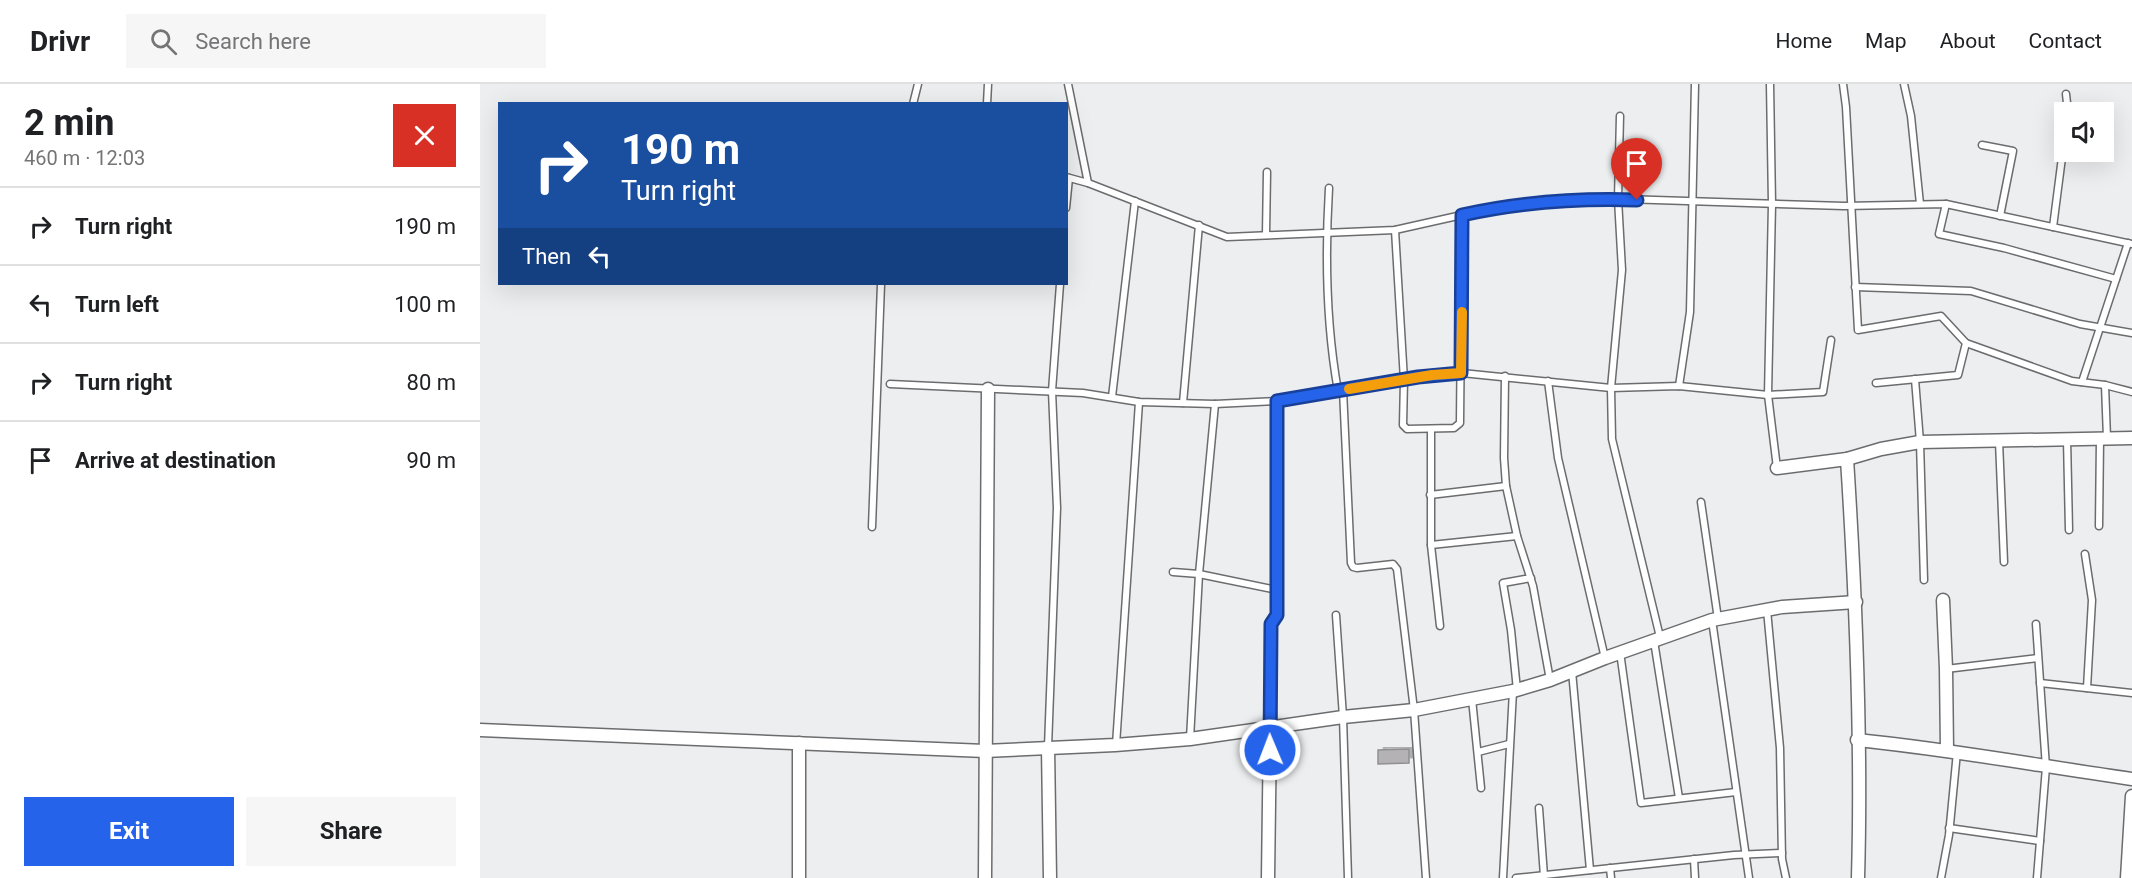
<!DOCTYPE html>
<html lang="en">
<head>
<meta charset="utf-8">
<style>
  :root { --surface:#fff; --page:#f6f6f6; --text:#202124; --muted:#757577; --line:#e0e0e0; --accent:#2563eb }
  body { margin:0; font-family:Roboto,sans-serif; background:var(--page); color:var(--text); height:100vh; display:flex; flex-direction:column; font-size:22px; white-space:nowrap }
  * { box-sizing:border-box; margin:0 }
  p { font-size:20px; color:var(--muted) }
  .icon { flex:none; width:33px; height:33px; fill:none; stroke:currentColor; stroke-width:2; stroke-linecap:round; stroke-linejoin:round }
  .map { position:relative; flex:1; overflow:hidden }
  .side { display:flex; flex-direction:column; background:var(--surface); width:480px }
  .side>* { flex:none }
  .banner { position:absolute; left:18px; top:18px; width:570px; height:183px; border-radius:0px; box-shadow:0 6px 24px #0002; background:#1a4fa0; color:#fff; overflow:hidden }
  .fabs { position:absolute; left:1574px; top:18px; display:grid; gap:12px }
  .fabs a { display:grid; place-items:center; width:60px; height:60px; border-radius:0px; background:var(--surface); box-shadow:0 6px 24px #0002; font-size:30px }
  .pin { position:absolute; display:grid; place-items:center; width:51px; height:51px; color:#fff; margin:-62px -26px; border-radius:50% 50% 50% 0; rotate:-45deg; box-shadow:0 0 6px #0007 }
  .pin .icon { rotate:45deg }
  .me { position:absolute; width:66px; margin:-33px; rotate:359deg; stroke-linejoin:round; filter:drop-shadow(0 0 4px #0008) }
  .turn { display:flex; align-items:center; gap:21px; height:126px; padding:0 24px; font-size:27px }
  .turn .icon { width:78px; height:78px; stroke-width:2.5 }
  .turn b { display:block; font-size:42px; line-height:51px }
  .then { display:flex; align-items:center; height:57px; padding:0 24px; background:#0003; gap:12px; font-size:22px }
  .round { display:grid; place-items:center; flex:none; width:63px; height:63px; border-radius:0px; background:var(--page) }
  .summary { display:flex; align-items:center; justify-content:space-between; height:102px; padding:0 24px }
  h1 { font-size:36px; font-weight:700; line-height:45px }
  .button { display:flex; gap:12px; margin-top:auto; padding:12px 24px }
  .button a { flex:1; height:69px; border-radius:0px; background:var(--accent); color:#fff; font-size:24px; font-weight:700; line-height:69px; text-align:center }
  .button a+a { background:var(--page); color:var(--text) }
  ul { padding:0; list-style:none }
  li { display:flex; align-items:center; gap:18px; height:78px; padding:0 24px; border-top:2px solid var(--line) }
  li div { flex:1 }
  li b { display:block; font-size:22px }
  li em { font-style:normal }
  header { display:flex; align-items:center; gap:36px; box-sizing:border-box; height:84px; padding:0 30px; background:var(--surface); border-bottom:2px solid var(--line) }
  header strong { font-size:28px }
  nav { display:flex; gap:33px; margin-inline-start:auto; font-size:21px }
  .search { width:420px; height:54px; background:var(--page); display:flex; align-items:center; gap:15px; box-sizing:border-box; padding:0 21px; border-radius:0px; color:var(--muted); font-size:22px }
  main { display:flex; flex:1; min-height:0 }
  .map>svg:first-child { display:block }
  .building { fill:#b4b2b4; stroke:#918f91; stroke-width:1.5; filter:url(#shadow) }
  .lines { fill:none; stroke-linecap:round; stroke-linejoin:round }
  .lane-casing { stroke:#6b6c6e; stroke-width:9 }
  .street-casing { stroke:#6b6c6e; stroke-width:15 }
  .lane { stroke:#fff; stroke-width:6 }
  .street { stroke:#fff; stroke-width:12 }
  .route-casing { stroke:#184099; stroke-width:15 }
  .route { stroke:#2563eb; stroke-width:10 }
  .slow { stroke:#f59e0b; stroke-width:10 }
</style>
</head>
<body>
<header>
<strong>Drivr</strong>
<div class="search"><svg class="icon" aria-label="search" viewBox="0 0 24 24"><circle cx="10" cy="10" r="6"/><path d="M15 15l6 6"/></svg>Search here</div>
<nav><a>Home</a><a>Map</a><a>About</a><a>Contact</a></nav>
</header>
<main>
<section class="side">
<div class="summary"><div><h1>2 min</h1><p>460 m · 12:03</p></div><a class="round" style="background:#d93025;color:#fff"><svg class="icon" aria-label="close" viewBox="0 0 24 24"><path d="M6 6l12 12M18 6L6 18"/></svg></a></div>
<ul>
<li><svg class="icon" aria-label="right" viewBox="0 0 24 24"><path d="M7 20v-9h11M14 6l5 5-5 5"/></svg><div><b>Turn right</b></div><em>190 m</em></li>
<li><svg class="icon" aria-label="left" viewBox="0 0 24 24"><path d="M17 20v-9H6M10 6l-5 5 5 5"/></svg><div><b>Turn left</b></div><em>100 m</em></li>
<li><svg class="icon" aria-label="right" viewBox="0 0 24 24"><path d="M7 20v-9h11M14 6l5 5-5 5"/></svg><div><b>Turn right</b></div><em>80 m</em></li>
<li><svg class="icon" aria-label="arrive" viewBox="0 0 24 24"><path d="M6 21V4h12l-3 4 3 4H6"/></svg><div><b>Arrive at destination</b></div><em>90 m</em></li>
</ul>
<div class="button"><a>Exit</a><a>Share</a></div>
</section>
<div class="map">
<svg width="1652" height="794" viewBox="0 0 1652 794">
  <defs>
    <filter id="shadow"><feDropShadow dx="5.5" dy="-5.5" stdDeviation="0" flood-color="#0004"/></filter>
  </defs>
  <rect width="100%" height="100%" fill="#eceef0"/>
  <polygon class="building" points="929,665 929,679 898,680 898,666"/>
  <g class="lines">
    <g class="lane-casing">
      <g id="lane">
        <polyline points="588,0 608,99"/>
        <polyline points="1290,0 1292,120 1288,311 1297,384"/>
        <polyline points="1363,0 1366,23 1378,246 1461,232 1486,259 1478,291 1396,299"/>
        <polyline points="1424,0 1431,32 1440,120"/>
        <polyline points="1586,10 1588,28"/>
        <polyline points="433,20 438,0"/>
        <polyline points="507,20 508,0"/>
        <polyline points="1140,32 1138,115 1142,186 1131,304 1132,355 1180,553"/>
        <polyline points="1502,61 1533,67 1520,132"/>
        <polyline points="586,93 608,99 747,153 915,146 1022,122 1113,114 1364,122 1466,120 1652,160"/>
        <path d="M849 104C845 171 846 240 858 307"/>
        <polyline points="1466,120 1459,150 1524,164 1636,195"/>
        <polyline points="586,124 589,94"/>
        <polyline points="1573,143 1584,58"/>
        <polyline points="915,146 924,296 923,341 927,345 974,344 980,339 982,131"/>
        <polyline points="786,151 787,88"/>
        <polyline points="1375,203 1491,207 1600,240 1652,249"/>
        <polyline points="1486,259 1592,297 1625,301 1652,308"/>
        <polyline points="1025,292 1024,374 1026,402 1037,452 1053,502 1070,596"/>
        <polyline points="1435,295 1440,358 1444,496"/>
        <polyline points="1068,297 1078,374 1125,574"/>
        <polyline points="1602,298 1648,159"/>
        <polyline points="410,300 603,309 659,318 735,320 797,317 952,291 982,289 1131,304 1199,302 1288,311 1343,308 1351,256"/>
        <polyline points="1625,301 1627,354"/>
        <polyline points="1199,302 1210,228 1215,0"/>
        <polyline points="863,306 871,479 873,483 877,484 913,480 917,485 934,626 946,794"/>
        <polyline points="632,313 655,117"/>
        <polyline points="703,319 719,141"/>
        <polyline points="951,346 951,461 960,542"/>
        <polyline points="1587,355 1589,446"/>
        <polyline points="1519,357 1524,478"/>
        <polyline points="950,411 1026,402"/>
        <polyline points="1221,418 1238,535"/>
        <polyline points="1619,442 1620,355"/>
        <polyline points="392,443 401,200"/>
        <polyline points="951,461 1037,452"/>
        <polyline points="1605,470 1612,516 1607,604"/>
        <polyline points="693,488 719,490 797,506"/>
        <polyline points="1287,526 1300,664 1302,775 1306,794"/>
        <polyline points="856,531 863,633 868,794"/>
        <polyline points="1232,536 1269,794"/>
        <polyline points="1556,540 1566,683 1557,794"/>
        <polyline points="1174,557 1199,714"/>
        <polyline points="1140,568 1161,719 1256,708"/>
        <polyline points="1466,585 1558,574"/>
        <polyline points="1092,587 1110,786"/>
        <polyline points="1560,599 1652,609"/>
        <polyline points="1037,606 1031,546 1023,499 1051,494"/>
        <polyline points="992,615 1001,704"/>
        <polyline points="790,644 791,540 797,531 797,317"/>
        <polyline points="710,655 719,490 735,320"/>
        <polyline points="636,661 659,318"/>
        <polyline points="568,663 577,424 572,307 580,200"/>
        <polyline points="998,668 1029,660"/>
        <polyline points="1059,724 1064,792"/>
        <polyline points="1469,744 1560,757"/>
        <polyline points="1214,775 1215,794"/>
        <polyline points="1130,784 1131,794"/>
        <polyline points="1023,794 1033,607"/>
        <polyline points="1036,794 1254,771 1302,769"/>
        <polyline points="1461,794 1469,751 1477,668"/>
      </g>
    </g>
    <g class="street-casing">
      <g id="street">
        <path d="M1367 375C1376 515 1382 655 1378 794"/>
        <polyline points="1297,384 1367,375 1401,365 1440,358 1652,354"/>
        <polyline points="1463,516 1466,585 1467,666"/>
        <polyline points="0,646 505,667 635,661 710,655 863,633 934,626 1033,607 1070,596 1125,574 1232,536 1302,523 1376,518"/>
        <path d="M1377 656C1469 665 1560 682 1652 695"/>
        <polyline points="568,663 570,794"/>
        <polyline points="319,794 319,659"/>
        <polyline points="505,794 508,305"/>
        <polyline points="788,794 790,644"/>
        <polyline points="1647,794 1652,712"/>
      </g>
    </g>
    <use href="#lane" class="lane"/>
    <use href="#street" class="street"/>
  </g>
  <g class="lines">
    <g class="route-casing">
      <path id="route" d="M790 666 791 540 797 531V317L938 293 981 289 982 131C1040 118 1098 114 1157 116"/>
    </g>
    <use href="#route" class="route"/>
    <polyline class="slow" points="869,305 952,291 981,289 982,228"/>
  </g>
</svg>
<div class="fabs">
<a><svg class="icon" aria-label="sound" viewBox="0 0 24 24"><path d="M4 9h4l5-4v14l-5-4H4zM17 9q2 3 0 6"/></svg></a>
</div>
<div class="pin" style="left:1157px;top:116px;background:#d93025"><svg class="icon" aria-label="arrive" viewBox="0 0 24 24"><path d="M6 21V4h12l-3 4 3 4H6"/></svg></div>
<svg class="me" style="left:790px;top:666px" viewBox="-20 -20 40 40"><circle r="17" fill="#2563eb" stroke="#fff" stroke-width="3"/><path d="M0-11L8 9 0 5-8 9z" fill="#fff"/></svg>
<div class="banner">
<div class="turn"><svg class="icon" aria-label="right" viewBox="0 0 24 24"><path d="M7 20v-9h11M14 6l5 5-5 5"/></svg><div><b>190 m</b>Turn right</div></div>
<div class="then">Then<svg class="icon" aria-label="left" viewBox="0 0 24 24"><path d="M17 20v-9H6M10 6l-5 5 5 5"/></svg></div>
</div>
</div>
</main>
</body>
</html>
